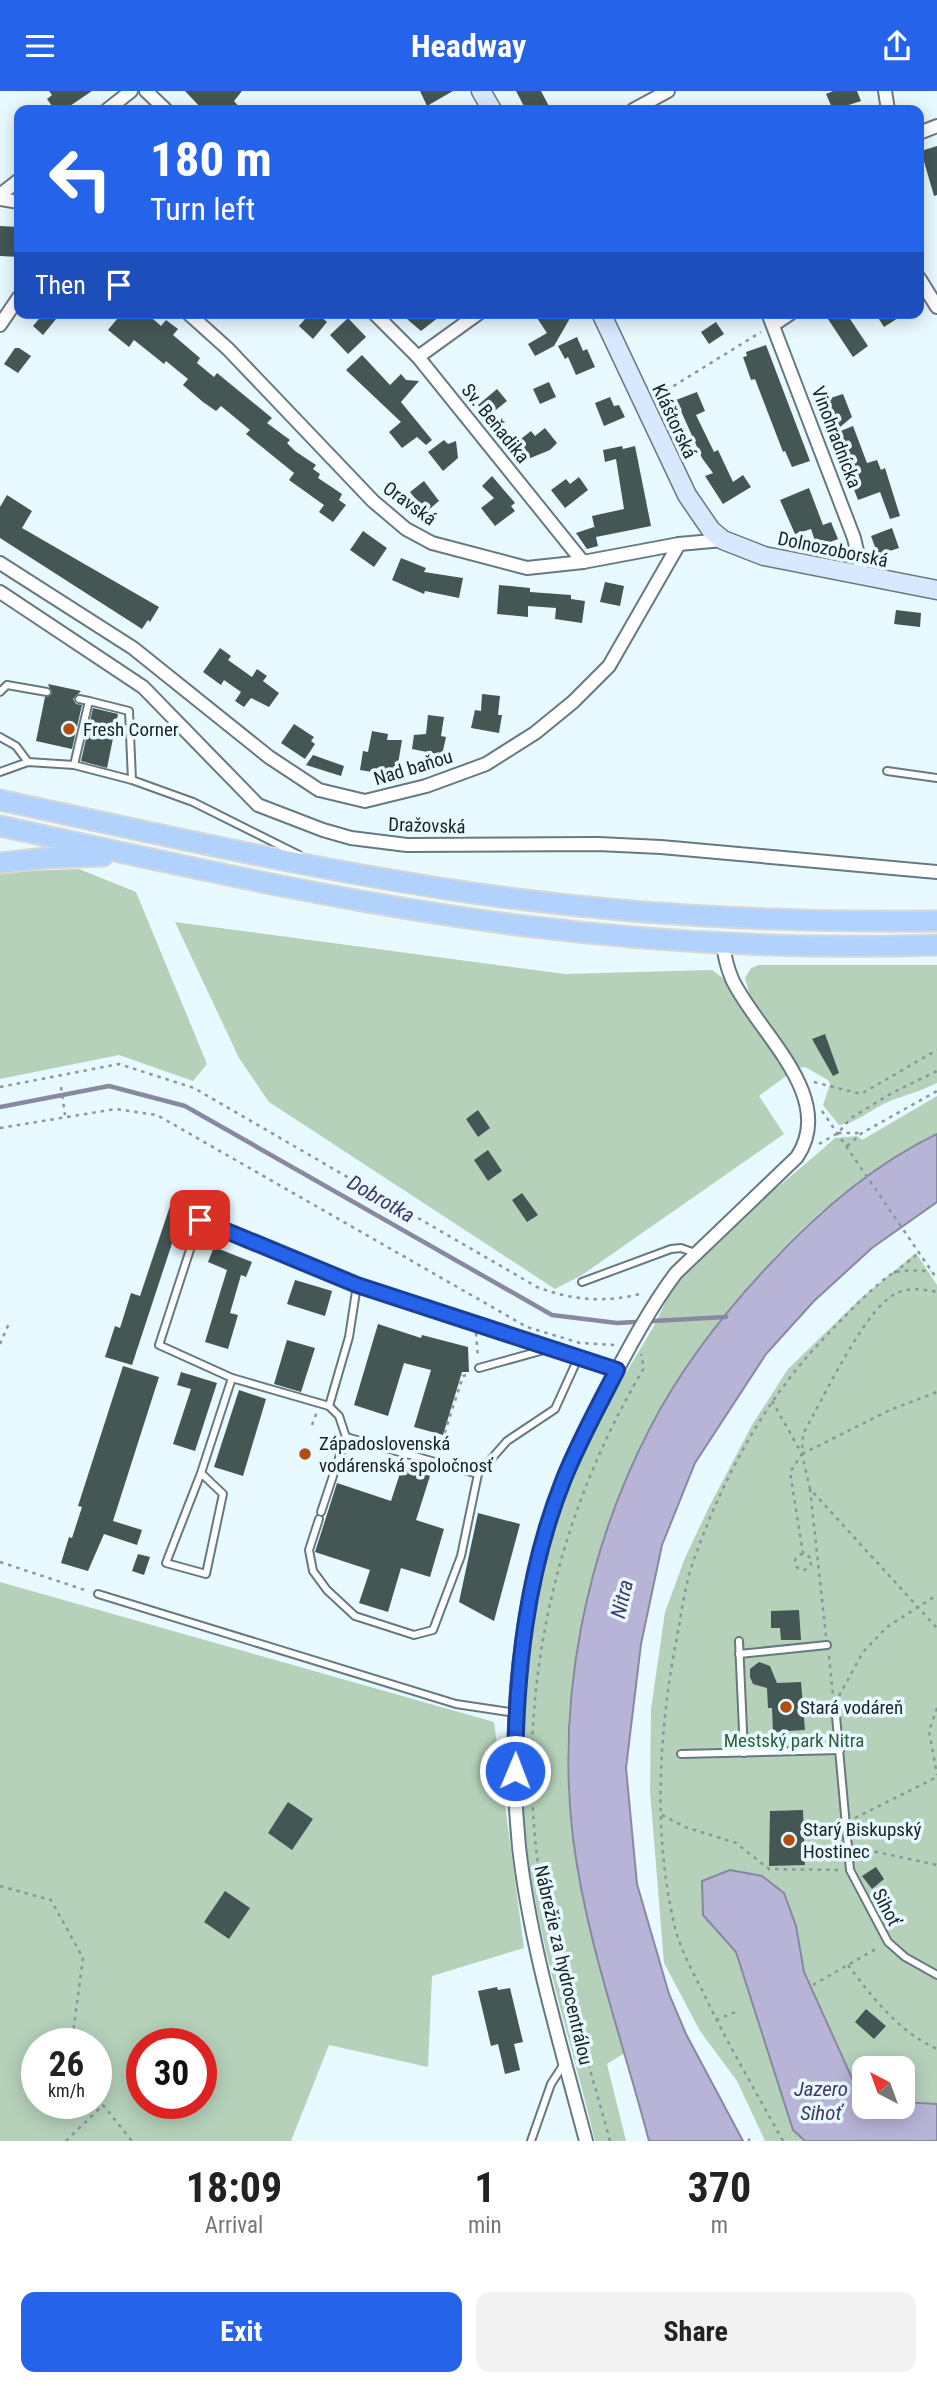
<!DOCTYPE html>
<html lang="en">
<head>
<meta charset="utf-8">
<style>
  :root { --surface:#fff; --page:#f2f2f2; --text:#222; --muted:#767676; --accent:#2563eb }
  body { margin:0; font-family:"Roboto Condensed",sans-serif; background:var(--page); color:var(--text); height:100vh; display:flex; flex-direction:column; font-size:26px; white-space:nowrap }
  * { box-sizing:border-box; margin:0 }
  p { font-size:23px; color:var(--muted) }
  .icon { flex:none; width:38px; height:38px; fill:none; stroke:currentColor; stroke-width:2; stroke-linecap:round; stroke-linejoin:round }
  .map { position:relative; height:2050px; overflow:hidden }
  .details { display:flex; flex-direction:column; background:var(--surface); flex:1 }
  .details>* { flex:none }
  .top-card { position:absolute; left:14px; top:14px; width:910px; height:214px; border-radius:14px; box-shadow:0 4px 18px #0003; background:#2563eb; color:#fff; overflow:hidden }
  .needle { width:46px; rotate:319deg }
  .tools { position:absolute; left:852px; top:1965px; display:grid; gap:14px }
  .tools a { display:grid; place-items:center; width:63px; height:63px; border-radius:14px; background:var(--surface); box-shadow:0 4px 18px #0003; font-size:35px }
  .speed { position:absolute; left:21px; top:1937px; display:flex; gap:14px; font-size:35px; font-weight:700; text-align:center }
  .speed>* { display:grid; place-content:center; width:91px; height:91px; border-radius:50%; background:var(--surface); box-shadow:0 4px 18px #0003; line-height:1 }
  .speed small { font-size:18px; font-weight:400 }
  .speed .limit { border:10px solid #d22; background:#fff; color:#111 }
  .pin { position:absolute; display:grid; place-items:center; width:60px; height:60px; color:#fff; margin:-30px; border-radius:14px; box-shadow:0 4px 10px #0006 }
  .me { position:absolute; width:77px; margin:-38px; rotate:1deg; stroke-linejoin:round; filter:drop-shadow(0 0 5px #0008) }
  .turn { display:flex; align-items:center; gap:24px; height:147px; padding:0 21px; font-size:32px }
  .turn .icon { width:91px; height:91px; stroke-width:2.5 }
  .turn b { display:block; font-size:49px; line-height:60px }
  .then { display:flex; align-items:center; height:66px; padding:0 21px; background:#0003; gap:14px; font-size:26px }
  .eta { display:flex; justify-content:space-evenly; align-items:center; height:119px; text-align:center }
  .eta b { font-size:42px; font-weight:700; line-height:49px }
  .button { display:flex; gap:14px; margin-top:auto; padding:14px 21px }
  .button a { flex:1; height:80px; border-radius:14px; background:var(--accent); color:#fff; font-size:28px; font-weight:700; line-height:80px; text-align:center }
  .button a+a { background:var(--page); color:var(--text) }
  header { display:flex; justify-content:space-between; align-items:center; height:91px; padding:0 21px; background:var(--accent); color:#fff; font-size:32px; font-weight:700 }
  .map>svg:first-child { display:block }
  .green { fill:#b5d1ba; fill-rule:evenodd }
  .water { fill:#b7b4d7; stroke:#8888a1; stroke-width:2 }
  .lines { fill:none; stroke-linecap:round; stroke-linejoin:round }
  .stream { stroke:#8888a1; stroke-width:4.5 }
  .building { fill:#445755 }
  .lane-casing { stroke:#677980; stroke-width:10 }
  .street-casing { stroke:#677980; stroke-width:16 }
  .secondary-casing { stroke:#677980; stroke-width:21 }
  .primary-casing { stroke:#d6d7d8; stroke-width:23 }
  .path { stroke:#89969a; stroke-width:2.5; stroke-dasharray:3.5 5; stroke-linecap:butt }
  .lane { stroke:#fff; stroke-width:6 }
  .street { stroke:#fff; stroke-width:12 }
  .secondary { stroke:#d8e8fe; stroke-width:18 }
  .primary { stroke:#b0d2fd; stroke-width:19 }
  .route-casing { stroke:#184099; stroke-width:18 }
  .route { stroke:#2563eb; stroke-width:12 }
  .poi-dot { fill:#b04e13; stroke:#e8f9ff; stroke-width:2.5 }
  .labels { text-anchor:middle; stroke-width:7; stroke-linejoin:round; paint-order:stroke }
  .street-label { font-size:19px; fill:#1a2224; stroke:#e8f9ff }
  .poi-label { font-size:19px; fill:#1a2224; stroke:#e8f9ff; text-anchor:start }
  .park-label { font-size:19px; fill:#2d5f3a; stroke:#e8f9ff }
  .water-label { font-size:21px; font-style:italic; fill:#403767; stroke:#e8f9ff }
</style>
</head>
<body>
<header><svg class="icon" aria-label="menu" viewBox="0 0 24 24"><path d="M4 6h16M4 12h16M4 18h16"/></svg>Headway<svg class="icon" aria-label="share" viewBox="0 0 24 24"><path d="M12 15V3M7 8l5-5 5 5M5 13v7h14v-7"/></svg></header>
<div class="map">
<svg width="937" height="2050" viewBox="0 0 937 2050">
  <rect width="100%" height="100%" fill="#e8f9ff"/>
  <g class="green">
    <polygon points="79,778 136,801 207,973 193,990 119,964 0,988 0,781"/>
    <path d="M175 831 565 883 712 879 751 908 745 887 751 877 759 874H937V992C921 1000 906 1004 890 1010 872 1017 858 1032 839 1034L823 1014 830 993 828 989 805 976 797 977 759 1005 784 1043 582 1184 555 1198 269 1011 239 967Z"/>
    <path d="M937 1005V1043C868 1077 800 1132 752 1193 738 1211 725 1230 712 1249 692 1278 668 1306 650 1336 640 1354 632 1375 624 1394 579 1504 556 1631 573 1749 584 1821 605 1891 626 1961L607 1973 626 2050H595C573 1957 543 1867 529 1773 511 1662 523 1542 555 1435 567 1393 587 1355 606 1317 621 1289 638 1262 654 1235 661 1222 666 1207 675 1195 720 1139 782 1095 835 1047L857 1045 862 1049Z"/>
    <path d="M916 1162 937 1194V2050H765L737 1990 700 1940 664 1872 650 1700 651 1618 665 1521 685 1467 709 1416 752 1334 788 1278 860 1208ZM864 1978H903V2016H864Z"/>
    <path d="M0 1491 494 1631 524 1857 432 1885 428 1976 329 1954 291 2050H0ZM37 1953H96V2012H37ZM142 1953H201V2012H142Z"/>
  </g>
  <g class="water">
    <path d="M937 1043V1111L872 1157 814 1210 766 1263 695 1372 662 1454 641 1553 626 1677 637 1793 669 1903 686 1943 743 2050H649C623 1950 586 1850 573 1747 556 1608 586 1461 650 1337 681 1277 723 1223 769 1174 817 1122 873 1074 937 1043Z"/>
    <polygon points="730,1779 762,1785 784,1802 796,1835 804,1881 856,1996 864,2001 864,2016 903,2016 903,2011 937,2013 937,2050 805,2050 793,2039 736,1861 703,1824 702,1790"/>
  </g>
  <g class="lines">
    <polyline class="stream" points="0,1016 109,995 185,1015 552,1224 617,1232 726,1226"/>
  </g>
  <g class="building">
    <polygon points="49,0 92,0 64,19 55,19 47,8 52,4"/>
    <polygon points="185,0 242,0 234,10 242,19 203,19"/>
    <polygon points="420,0 453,0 427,15"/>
    <polygon points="516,0 541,0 551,19 526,19"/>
    <polygon points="833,0 857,0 861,10 833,19 826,3"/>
    <polygon points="937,55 937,104 934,105 921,60"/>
    <polygon points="0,135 19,136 19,166 0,165"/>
    <polygon points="44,222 61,222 43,244 33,235"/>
    <polygon points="122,222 146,222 161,235 166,229 178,238 173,244 200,267 197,272 214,286 217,282 272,327 267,332 290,349 287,352 295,360 316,374 313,378 320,383 318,387 342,403 339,409 346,414 333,431 319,421 324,414 289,389 294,382 246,343 250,339 221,315 216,320 203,311 183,294 188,288 166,270 164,273 134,249 129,256 108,239"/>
    <polygon points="310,222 317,222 327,231 313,248 299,235"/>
    <polygon points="400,222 444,222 421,240"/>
    <polygon points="544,222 573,222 554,255 535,265 528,253 547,242 537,227"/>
    <polygon points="824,222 846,222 868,255 853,266"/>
    <polygon points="875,222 906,222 884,236"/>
    <polygon points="348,227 366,246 348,263 330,244"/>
    <polygon points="716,231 724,243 709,253 701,241"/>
    <polygon points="577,246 583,260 587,258 595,276 576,284 568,266 565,268 558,255"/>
    <polygon points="766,254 810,370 792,376 785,360 783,361 755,288 751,289 743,266 747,265 746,261"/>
    <polygon points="15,257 19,257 31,265 18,282 4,273"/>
    <polygon points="362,264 390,294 401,283 406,289 419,290 401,311 432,349 426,354 417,346 402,357 389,341 401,331 346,279"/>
    <polygon points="549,291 556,306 540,313 533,298"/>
    <polygon points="497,298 507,310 487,326 478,314"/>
    <polygon points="697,301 705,320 696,324 714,361 718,359 733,391 743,384 751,396 723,413 705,385 713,382 702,367 676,309"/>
    <polygon points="843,303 852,326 833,342 821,310"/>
    <polygon points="610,306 614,315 619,314 625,326 604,335 595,312"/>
    <polygon points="853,335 867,372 877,369 881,379 885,377 900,425 890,428 880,401 858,409 833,343"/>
    <polygon points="545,337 557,352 550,359 528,368 517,351 531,340 535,345"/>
    <polygon points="444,349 448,353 456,350 458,367 443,380 428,361"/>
    <polygon points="622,355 623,358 635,355 651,435 596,446 598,455 587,458 576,442 594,436 595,439 592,425 624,418 616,368 605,371 603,359"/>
    <polygon points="492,385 515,412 511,415 515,420 495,435 481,417 494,407 482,395"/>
    <polygon points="579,386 588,399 565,417 551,399 566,388 570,393"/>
    <polygon points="424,390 439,410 426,421 410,401"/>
    <polygon points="809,397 823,434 831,431 838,448 817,456 811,438 795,443 780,409"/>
    <polygon points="7,404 32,420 22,437 159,516 150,531 148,529 142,538 0,447 0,416"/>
    <polygon points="892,437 899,457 878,464 871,445"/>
    <polygon points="363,440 387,457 374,476 350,459"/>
    <polygon points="401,467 426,477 424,481 463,487 459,507 425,500 424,503 392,489"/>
    <polygon points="605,491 624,495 620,515 600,511"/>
    <polygon points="499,494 530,497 530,501 571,504 571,508 585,510 582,532 555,528 556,517 528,515 528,526 497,523"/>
    <polygon points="896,519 921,522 920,536 894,533"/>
    <polygon points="220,557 231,565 228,569 252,586 257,578 267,585 263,590 279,602 269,616 251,607 244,616 235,610 241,601 224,589 221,594 203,581"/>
    <polygon points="48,593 81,600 73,608 76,613 82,614 72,658 36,650 45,606 52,603"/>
    <polygon points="482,603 500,605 498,624 502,624 499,642 471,637 475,619 481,620"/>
    <polygon points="93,617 118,623 107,677 81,670"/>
    <polygon points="428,624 444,626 441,645 446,646 442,664 412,658 414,644 426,643"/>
    <polygon points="294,633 314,646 311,650 315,653 305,668 281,652"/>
    <polygon points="372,640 388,643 387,649 402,649 396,685 360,679 363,660 368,661"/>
    <polygon points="313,664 344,675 341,685 306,674"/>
    <polygon points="825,943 839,982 833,985 812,948"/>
    <polygon points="478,1019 490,1037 478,1046 466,1028"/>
    <polygon points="488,1059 502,1080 488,1090 474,1069"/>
    <polygon points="522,1102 538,1124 527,1131 512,1109"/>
    <polygon points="170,1115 183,1119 132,1274 105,1266 115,1235 120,1237 131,1202 140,1205"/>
    <polygon points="214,1156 252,1171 246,1186 241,1184 230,1222 238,1224 228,1258 205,1251 227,1179 208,1171"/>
    <polygon points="295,1189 332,1200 325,1225 287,1213"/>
    <polygon points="378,1233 421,1247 422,1244 468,1256 469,1281 462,1281 443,1344 414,1336 431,1279 404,1272 388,1325 354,1314"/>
    <polygon points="287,1249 315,1257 301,1301 274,1293"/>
    <polygon points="123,1275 159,1286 113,1430 142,1439 137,1454 104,1443 88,1480 61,1472 69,1446 72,1447 82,1416 78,1415"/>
    <polygon points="181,1281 217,1292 195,1360 173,1353 191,1298 177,1294"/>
    <polygon points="239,1299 266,1308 243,1385 214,1376"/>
    <polygon points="402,1376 430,1385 416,1429 444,1438 430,1486 401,1477 388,1521 359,1512 370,1479 315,1461 337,1392 391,1410"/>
    <polygon points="478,1422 520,1433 494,1530 459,1511"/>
    <polygon points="138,1463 150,1466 144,1484 132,1480"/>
    <polygon points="799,1519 801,1549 781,1549 780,1537 771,1537 771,1520"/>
    <polygon points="759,1571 770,1575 777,1592 801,1591 805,1639 773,1641 772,1617 768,1617 767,1597 753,1593 750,1586 750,1578"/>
    <polygon points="288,1711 313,1728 292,1759 268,1742"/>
    <polygon points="803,1719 805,1774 769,1775 770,1720"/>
    <polygon points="876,1776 884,1788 872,1798 862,1785"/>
    <polygon points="225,1800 250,1817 229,1848 204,1831"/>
    <polygon points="497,1896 498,1899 510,1897 523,1951 514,1953 520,1979 505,1983 498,1953 491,1955 478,1900"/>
    <polygon points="866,1918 886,1935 874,1948 855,1931"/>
  </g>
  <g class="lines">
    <g class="lane-casing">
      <g id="lane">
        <polyline points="0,601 7,594 47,601"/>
        <polyline points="89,610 129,620 132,689"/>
        <polyline points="0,646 16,655 28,671"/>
        <polyline points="74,674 89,610 79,608"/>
        <polyline points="887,680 937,687"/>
        <polyline points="0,681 28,671 74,674 132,689 193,711 299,764"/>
        <polyline points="582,1191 671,1158 681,1157 695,1162"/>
        <polyline points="357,1194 200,1128 159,1254 232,1287 329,1315 349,1246 357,1194 617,1279"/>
        <polyline points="479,1277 551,1257"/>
        <polyline points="329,1315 339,1325 346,1346 478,1383 507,1350 555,1318 579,1265"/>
        <polyline points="201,1382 223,1403 206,1483 166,1472 201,1382 232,1287"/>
        <polyline points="321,1421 346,1346"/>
        <polyline points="319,1428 309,1459 313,1480 327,1499 355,1525 414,1544 433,1539 461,1465 478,1383"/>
        <polyline points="98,1503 456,1613 516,1622"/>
        <polyline points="739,1550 744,1662"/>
        <polyline points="739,1563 827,1554"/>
        <polyline points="835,1614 850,1779 888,1851 905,1866 937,1884"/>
        <polyline points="681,1663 840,1659"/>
        <polyline points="531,2050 551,1993 564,1973"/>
      </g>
    </g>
    <g class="street-casing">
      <g id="street">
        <polyline points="146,0 166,19"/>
        <polyline points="885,0 888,19"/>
        <polyline points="107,19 131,0"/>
        <polyline points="633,19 668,0"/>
        <polyline points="919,42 937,35"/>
        <polyline points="0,104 19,89"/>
        <polyline points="0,108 19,111"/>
        <polyline points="919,187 937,216"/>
        <polyline points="188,222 228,258 373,410 406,438 432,452 527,477 583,471 679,453 723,449"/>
        <polyline points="374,222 418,266 583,471"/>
        <polyline points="768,222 854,447 863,486"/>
        <polyline points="0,234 19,206"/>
        <polyline points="773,234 791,222"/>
        <polyline points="418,266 479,222"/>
        <polyline points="0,472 133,557 269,666 319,699 365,710 426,695 486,673 535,642 573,611 609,575 679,453"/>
        <polyline points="0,501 143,596 258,714 323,739 351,747 407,754 598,753 661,756 937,781"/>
        <path d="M586 2050C561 1955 530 1854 519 1756 507 1634 518 1506 563 1391 575 1360 591 1330 606 1300 627 1260 649 1218 676 1182L797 1066C838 1005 756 940 732 888 727 876 724 864 723 851"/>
      </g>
    </g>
    <g class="secondary-casing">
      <g id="secondary">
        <polyline points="481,0 492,19"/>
        <polyline points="601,222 687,404 711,439 723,449 764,465 937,499"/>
      </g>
    </g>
    <g class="primary-casing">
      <g id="primary">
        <path d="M0 709C157 743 314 779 473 802 626 824 782 832 937 830"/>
        <path d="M0 735C174 773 348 813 525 835 661 852 800 858 937 854"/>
        <polyline points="0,772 46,767 103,765"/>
      </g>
    </g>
    <g class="path">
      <polyline points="659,304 761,241"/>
      <polyline points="814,991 861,1003 937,959"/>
      <path d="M0 996 119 973 194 997 537 1196C574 1210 606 1212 644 1202"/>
      <polyline points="61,996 65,1024"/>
      <polyline points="822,1020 937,1188"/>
      <polyline points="0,1037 116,1018 157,1024 527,1236 580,1252 615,1254"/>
      <polyline points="838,1042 862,1042"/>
      <polyline points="819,1053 838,1042 851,1027 892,1002 937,980"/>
      <polyline points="847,1055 862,1042 937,1000"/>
      <polyline points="894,1182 916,1164"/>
      <polyline points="476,1242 478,1267"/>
      <polyline points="0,1253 10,1230"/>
      <polyline points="772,1310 802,1363 810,1398 937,1537"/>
      <polyline points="312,1334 317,1321"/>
      <polyline points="442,1350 463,1285 471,1283"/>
      <polyline points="802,1363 890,1319 937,1301"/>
      <polyline points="810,1398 826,1545"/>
      <circle cx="803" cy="1471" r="8"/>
      <path d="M803 1463 790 1381 802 1363 803 1343C822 1310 864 1219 895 1203 908 1196 923 1198 937 1201"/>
      <polyline points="0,1471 88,1500"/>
      <polyline points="829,1565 833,1604"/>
      <polyline points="839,1605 863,1561 887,1536 937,1504"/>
      <polyline points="937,1617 929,1640 937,1684"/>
      <polyline points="662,1724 685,1736 736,1752 769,1778 839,1779"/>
      <polyline points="855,1727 937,1686"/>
      <polyline points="858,1757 937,1774"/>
      <polyline points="0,1795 51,1809 83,1867 73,1942 77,1953"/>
      <path d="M848 1874C872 1906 899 1941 937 1958"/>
      <polyline points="813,1894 879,1856"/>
      <polyline points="716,1929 735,1921"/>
      <polyline points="96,1998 103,2014 132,2050"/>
      <polyline points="748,2048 750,2050"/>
      <polyline points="66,2050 103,2014"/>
      <path d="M610 2050C597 2002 583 1955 570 1908 561 1877 551 1847 545 1816 509 1631 548 1438 644 1277L641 1263"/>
      <path d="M783 2050C756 2001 727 1952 703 1901 691 1878 678 1854 673 1828 652 1732 660 1630 679 1535 683 1511 687 1485 696 1463 725 1382 768 1304 828 1243 840 1230 880 1188 894 1182 904 1178 920 1180 931 1180"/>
    </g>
    <use href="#lane" class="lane"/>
    <use href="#street" class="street"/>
    <use href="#secondary" class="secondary"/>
    <use href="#primary" class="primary"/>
  </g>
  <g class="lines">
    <g class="route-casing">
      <path id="route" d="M200 1129 357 1194 617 1279C598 1316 578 1352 563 1390 526 1483 516 1582 515 1680"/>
    </g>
    <use href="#route" class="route"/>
  </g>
  <g class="poi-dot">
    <circle cx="69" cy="638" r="7"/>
    <circle cx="305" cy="1363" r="7"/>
    <circle cx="786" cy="1616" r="7"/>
    <circle cx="789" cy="1749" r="7"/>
  </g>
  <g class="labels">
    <g class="street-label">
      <text transform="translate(675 330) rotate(65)" y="7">Kláštorská</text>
      <text transform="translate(496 332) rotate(51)" y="7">Sv. Beňadika</text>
      <text transform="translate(837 346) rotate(69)" y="7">Vinohradnícka</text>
      <text transform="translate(410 412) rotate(36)" y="7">Oravská</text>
      <text transform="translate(833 458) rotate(12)" y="7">Dolnozoborská</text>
      <text transform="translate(413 676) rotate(-17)" y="7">Nad baňou</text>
      <text transform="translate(427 734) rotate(2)" y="7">Dražovská</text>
      <text transform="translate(887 1816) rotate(62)" y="7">Sihoť</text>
      <text transform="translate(564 1874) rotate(77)" y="7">Nábrežie za hydrocentrálou</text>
    </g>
    <g class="poi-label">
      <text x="83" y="645">Fresh Corner</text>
      <text x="319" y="1359">Západoslovenská<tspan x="319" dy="22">vodárenská spoločnosť</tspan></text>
      <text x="800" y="1623">Stará vodáreň</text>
      <text x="803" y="1745">Starý Biskupský<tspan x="803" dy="22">Hostinec</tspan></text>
    </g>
    <g class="park-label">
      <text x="794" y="1656">Mestský park Nitra</text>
    </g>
    <g class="water-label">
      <text transform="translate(381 1108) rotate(30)" y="7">Dobrotka</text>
      <text transform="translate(622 1508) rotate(-77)" y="7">Nitra</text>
      <text x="821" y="2005">Jazero<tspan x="821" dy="24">Sihoť</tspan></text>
    </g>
  </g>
</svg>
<div class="tools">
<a><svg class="needle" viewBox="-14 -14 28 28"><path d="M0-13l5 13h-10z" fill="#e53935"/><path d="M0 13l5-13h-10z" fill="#767676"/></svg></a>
</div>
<div class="speed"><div>26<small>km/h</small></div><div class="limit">30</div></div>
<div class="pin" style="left:200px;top:1129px;background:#d93025"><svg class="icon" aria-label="arrive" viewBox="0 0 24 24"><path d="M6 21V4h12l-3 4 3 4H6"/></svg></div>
<svg class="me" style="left:515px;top:1680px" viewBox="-20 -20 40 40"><circle r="17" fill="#2563eb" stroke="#fff" stroke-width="3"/><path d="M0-11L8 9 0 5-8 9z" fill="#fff"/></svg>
<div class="top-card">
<div class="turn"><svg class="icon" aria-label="left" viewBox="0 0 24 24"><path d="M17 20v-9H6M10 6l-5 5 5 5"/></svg><div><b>180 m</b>Turn left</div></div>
<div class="then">Then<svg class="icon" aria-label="arrive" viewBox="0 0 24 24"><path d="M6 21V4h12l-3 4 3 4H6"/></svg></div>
</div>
</div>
<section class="details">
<div class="eta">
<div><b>18:09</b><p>Arrival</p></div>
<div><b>1</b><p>min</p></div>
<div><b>370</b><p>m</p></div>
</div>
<div class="button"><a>Exit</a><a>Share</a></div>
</section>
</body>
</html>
